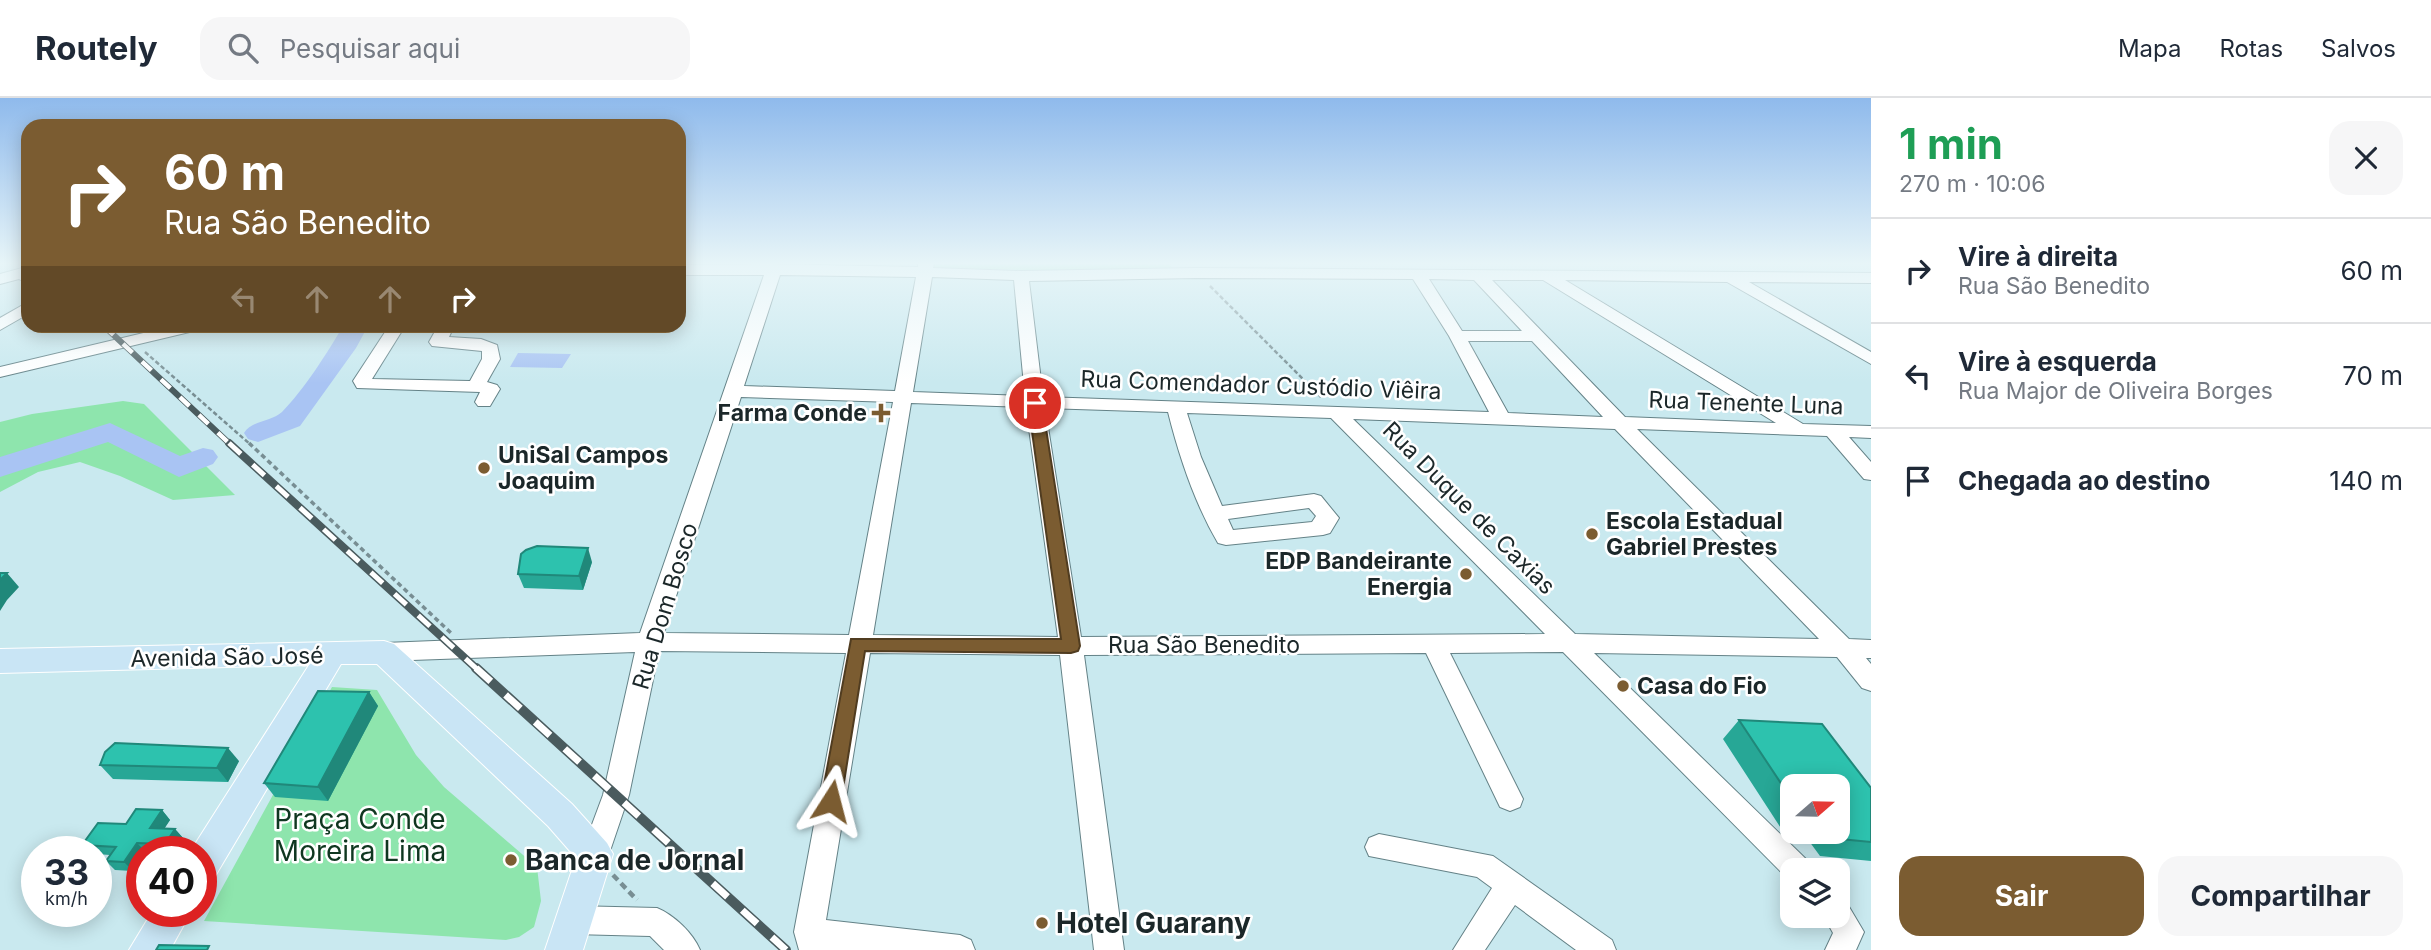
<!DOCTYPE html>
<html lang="pt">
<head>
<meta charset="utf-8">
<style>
  :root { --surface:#fff; --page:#f6f6f7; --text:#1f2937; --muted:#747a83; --line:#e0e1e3; --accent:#7b5c31 }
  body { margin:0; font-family:Inter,sans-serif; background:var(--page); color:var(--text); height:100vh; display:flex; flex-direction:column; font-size:26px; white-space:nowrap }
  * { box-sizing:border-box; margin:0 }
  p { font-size:23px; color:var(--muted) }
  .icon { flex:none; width:38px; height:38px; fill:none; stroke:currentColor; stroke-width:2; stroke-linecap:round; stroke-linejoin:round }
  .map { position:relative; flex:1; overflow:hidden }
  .drawer { display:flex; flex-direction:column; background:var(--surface); width:560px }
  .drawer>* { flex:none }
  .guide { position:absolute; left:21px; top:21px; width:665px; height:214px; border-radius:21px; box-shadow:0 4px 18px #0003; background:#7b5c31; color:#fff; overflow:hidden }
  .needle { width:46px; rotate:70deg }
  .controls { position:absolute; left:1780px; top:676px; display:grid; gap:14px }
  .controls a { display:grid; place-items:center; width:70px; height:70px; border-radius:14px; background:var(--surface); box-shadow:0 4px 18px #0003; font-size:35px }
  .speed { position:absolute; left:21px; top:738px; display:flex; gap:14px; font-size:35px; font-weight:700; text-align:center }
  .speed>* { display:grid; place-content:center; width:91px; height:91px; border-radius:50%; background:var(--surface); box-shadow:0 4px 18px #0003; line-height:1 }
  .speed small { font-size:18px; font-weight:400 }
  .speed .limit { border:10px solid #d22; background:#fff; color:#111 }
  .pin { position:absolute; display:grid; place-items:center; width:60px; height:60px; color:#fff; margin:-30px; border:4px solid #fff; border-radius:50%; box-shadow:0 2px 7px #0007 }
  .me { position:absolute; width:77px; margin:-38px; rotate:9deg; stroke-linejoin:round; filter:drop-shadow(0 0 5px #0008) }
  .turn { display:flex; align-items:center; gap:24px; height:147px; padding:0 28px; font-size:32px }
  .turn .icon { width:91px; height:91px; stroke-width:2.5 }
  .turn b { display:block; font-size:49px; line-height:60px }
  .lanes { display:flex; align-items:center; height:66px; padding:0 28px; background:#0003; justify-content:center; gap:35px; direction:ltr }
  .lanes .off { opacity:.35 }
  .round { display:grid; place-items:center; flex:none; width:74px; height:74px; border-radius:21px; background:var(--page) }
  .headline { display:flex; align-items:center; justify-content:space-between; height:119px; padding:0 28px }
  h1 { font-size:42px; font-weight:700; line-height:52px; color:#1e9e55 }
  .action { display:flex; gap:14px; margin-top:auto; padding:14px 28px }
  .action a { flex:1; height:80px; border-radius:21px; background:var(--accent); color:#fff; font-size:28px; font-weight:700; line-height:80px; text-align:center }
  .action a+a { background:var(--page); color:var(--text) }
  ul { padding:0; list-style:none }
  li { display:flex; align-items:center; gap:21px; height:105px; padding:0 28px; border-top:2px solid var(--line) }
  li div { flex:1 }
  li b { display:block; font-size:26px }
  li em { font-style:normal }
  header { display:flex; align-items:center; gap:42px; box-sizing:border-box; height:98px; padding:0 35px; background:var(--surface); border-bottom:2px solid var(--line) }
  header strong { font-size:33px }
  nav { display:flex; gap:38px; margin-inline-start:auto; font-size:24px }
  .search { width:490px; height:63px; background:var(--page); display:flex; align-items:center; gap:18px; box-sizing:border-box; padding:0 24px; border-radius:21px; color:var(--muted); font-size:26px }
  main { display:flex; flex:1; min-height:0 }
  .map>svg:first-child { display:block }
  .green { fill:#8ee5ad }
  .water { fill:#a9c4f3 }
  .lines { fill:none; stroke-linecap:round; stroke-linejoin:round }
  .river { fill:#a9c4f3; fill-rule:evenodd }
  .minor-casing { stroke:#648287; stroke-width:2 }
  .major-casing { stroke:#fff; stroke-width:2 }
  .path-far2 { stroke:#788e93; stroke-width:2.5; stroke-dasharray:4.5 2.5; stroke-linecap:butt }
  .path-far1 { stroke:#788e93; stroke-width:3.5; stroke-dasharray:5 3.5; stroke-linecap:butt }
  .path { stroke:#788e93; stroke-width:4.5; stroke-dasharray:7 4.5; stroke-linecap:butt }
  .minor { fill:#fff; fill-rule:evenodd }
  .major { fill:#c9e5f5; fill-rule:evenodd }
  .rail-far2-casing { stroke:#4a5b5e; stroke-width:6 }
  .rail-far1-casing { stroke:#4a5b5e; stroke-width:8 }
  .rail-casing { stroke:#4a5b5e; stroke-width:10 }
  .rail-far2 { stroke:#fff; stroke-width:4.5; stroke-dasharray:13; stroke-linecap:butt }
  .rail-far1 { stroke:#fff; stroke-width:5; stroke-dasharray:16; stroke-linecap:butt }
  .rail { stroke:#fff; stroke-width:7; stroke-dasharray:20; stroke-linecap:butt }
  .wall { fill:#27a796; fill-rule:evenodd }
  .shaded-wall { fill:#20887a }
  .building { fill:#2dc2ae; stroke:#20887a; stroke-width:2 }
  .route { fill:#7b5c31; stroke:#503c20; stroke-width:2 }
  .poi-dot { fill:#7b5c31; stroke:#fff; stroke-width:2.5 }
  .labels { text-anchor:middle; stroke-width:5; stroke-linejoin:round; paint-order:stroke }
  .street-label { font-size:23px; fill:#1b2729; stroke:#fff }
  .poi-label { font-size:23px; font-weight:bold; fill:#1b2729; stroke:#fff; text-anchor:start }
  .near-park-label { font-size:28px; fill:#0f3720; stroke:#fff }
  .near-poi-label { font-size:28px; font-weight:bold; fill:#1b2729; stroke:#fff; text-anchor:start }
</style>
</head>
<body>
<header>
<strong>Routely</strong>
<div class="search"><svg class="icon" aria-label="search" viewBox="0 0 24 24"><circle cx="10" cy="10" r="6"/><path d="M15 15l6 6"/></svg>Pesquisar aqui</div>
<nav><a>Mapa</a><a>Rotas</a><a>Salvos</a></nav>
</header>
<main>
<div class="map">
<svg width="1871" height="852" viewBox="0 0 1871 852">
  <rect width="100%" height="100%" fill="#c9e9ef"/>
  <g class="green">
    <polygon points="931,166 1169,166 1177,175 930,170"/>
    <polygon points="123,303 144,306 235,397 173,402 120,378 80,364 38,374 0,394 0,324 32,316"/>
    <polygon points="332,589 377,592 416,657 444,689 537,769 541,803 534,829 519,839 506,842 204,823"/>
  </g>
  <polygon class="water" points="518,255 570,256 571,256 562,270 510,269"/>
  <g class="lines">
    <g class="river">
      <path d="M343 228H368L356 250 300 328 258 344 248 341 244 335C252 322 271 324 282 314 303 293 328 254 343 228Z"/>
      <polygon points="110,325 180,358 203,350 213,352 218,359 213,366 179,379 108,344 0,379 0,359"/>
    </g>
    <g class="minor-casing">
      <g id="minor">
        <path d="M768 166 918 169V166H934L933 170 1021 173 1196 170 1871 175V185L1749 184 1871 254V266L1727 184 1565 182 1803 326 1871 328V340L1849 339 1871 364V382L1864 381 1827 338 1637 331 1849 541 1871 542V560H1866L1871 566V593L1862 590 1837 559 1594 555 1808 763 1812 772H1792V783L1788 781 1563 554 1450 555 1523 701 1520 709 1510 713 1500 709 1426 555 1084 557 1124 852H1094L1060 557 870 555 826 822 960 837 971 842 975 852H799L794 834 846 555 659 553 629 697 609 756 605 765 595 769 585 765 581 756 603 697 635 554 384 563 376 560 372 554 376 548 384 545 640 535 764 177H679V167ZM780 177 916 179 895 293 744 288ZM932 179 1014 182 1025 298 913 294ZM1196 180 1413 181 1449 238 1489 314 1043 299 1029 183ZM1429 181 1474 182 1522 233H1462ZM1492 182H1543L1776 325 1625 319ZM1468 243H1532L1603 319 1508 315ZM741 299 893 304 849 537 664 535ZM911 305 1026 309 1058 539 873 537ZM1045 310 1168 314C1179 358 1195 406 1218 445L1226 447 1323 437 1330 435 1339 420 1321 398 1314 396 1222 408 1201 359 1187 315 1331 320 1545 536 1081 539ZM1353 321 1615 331 1819 541 1575 536ZM1309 410 1316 418 1312 424 1233 432 1228 421Z"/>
        <polygon points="22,170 28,172 28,186 19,181 0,186 0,176"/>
        <polygon points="28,204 28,216 0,232 0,220"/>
        <polygon points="173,228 200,228 198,232 0,279 0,269"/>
        <polygon points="389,228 405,228 372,281 470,283 482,261 482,253 432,248 429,244 438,228 454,228 449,239 481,241 497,247 500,261 487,284 497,287 500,291 490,308 478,308 475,304 480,294 357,290 353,283"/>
        <polygon points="1379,736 1493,758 1612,842 1616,852 1576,852 1515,807 1485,852 1453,852 1492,790 1477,779 1369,758 1365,749 1369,740"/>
        <polygon points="1838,803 1848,807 1864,834 1856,852 1825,852 1833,835 1823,817 1838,817"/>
        <path d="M573 808 657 810C674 817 693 835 700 852H664L650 838 573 836 563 832 558 822 563 812Z"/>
      </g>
    </g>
    <g class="major-casing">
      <g id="major">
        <polygon points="384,543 394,546 572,706 607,745 613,756 583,852 545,852 576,760 548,728 377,566 341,566 214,780 201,784 201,754 190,754 309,567 0,575 0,551"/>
        <polygon points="152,814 191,814 170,852 129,852"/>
      </g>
    </g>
    <g class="path-far2">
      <polyline points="1210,188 1321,299"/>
      <polyline points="145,254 251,347"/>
    </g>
    <polyline class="path-far1" points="249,345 451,535"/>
    <polyline class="path" points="613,777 637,802"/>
    <use href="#minor" class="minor"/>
    <use href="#major" class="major"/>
    <g class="rail-far2-casing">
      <polyline id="rail-far2" points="104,228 231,347"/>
    </g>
    <g class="rail-far1-casing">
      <polyline id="rail-far1" points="229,345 478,572"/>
    </g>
    <g class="rail-casing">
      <polyline id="rail" points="476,570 786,852"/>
    </g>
    <use href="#rail-far2" class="rail-far2"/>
    <use href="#rail-far1" class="rail-far1"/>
    <use href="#rail" class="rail"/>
  </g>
  <g class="wall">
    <polygon points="592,464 583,492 524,490 518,476"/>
    <polygon points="369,594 378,608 328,703 275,699 264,685"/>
    <path d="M1739 622 1871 690V763L1820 758 1809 743 1790 742 1786 738 1723 641ZM1792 688 1838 733H1792Z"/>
    <polygon points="239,663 228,684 113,681 100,667"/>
    <polygon points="162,712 170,722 164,730 175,731 183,740 174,754 142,754 142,761 133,773 115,772 106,763 110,757 96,756 96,754 90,754 82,747 126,726"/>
  </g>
  <g class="shaded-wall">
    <polygon points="588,450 592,464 583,492 579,478"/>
    <polygon points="7,475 19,489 7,502 0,513 0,482"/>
    <polygon points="369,594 378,608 328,703 318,689"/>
    <polygon points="228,650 239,663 228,684 217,670"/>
    <polygon points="162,712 170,722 159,739 150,730"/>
    <polygon points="175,731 183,740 174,754 173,754 165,746"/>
    <polygon points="137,745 146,754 142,754 142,761 133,773 124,764"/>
  </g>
  <g class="building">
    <polygon points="537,448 588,450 579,478 518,476 521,456 526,452"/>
    <polygon points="0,475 7,475 0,482"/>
    <polygon points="318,593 369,594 318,689 264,685"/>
    <polygon points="1739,622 1822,626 1871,690 1871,744 1840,741 1834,733 1838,733 1838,688 1792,688 1792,702"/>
    <polygon points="115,645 228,650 217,670 100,667 105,654"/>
    <polygon points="136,711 162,712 150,730 175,731 165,746 137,745 124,764 106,763 116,749 82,747 98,725 126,726"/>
    <polygon points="159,847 209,848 207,852 156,852"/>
  </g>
  <linearGradient id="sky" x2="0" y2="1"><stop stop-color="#8fbaec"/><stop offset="0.58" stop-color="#e7f5f8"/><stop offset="1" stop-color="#e7f5f8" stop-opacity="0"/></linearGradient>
  <rect width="1871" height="285" fill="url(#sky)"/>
  <polygon class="route" points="1035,301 1042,305 1080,548 1078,553 1071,555 865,553 841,703 838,709 831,712 824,709 821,703 851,541 1061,541 1028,305"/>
  <g class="poi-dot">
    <path d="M877.5 304.5h7v7h7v7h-7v7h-7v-7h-7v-7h7z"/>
    <circle cx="484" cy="370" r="7"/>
    <circle cx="1592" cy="436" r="7"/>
    <circle cx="1466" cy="476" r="7"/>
    <circle cx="1623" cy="588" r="7"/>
    <circle cx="511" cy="762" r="7"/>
    <circle cx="1042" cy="825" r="7"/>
  </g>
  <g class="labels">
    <g class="street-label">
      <text transform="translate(1261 287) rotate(2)" y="8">Rua Comendador Custódio Viêira</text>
      <text transform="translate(1746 305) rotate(2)" y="8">Rua Tenente Luna</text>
      <text transform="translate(1469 410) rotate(45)" y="8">Rua Duque de Caxias</text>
      <text transform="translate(665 508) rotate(-73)" y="8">Rua Dom Bosco</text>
      <text x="1204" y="555">Rua São Benedito</text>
      <text transform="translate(227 559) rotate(-1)" y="8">Avenida São José</text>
    </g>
    <g class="poi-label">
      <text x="867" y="323" text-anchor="end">Farma Conde</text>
      <text x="498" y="365">UniSal Campos<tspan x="498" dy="26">Joaquim</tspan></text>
      <text x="1606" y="431">Escola Estadual<tspan x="1606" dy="26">Gabriel Prestes</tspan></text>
      <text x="1452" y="471" text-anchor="end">EDP Bandeirante<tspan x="1452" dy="26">Energia</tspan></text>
      <text x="1637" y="596">Casa do Fio</text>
    </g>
    <g class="near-park-label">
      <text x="360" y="731">Praça Conde<tspan x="360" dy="32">Moreira Lima</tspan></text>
    </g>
    <g class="near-poi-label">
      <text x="525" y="772">Banca de Jornal</text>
      <text x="1056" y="835">Hotel Guarany</text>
    </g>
  </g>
</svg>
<div class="controls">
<a><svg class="needle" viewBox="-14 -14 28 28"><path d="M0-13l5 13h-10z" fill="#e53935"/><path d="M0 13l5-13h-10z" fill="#747a83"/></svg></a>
<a><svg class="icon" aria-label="layers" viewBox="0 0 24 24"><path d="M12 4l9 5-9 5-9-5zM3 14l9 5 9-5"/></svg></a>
</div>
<div class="speed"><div>33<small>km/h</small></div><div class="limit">40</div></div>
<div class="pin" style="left:1035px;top:305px;background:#d93025"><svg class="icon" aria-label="arrive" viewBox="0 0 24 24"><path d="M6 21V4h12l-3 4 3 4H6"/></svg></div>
<svg class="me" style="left:831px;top:703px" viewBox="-20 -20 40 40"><path d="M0-17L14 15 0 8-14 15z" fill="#7b5c31" stroke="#fff" stroke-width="4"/></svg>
<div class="guide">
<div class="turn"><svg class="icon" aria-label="right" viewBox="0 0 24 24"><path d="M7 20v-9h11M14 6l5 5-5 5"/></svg><div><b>60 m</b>Rua São Benedito</div></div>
<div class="lanes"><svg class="icon off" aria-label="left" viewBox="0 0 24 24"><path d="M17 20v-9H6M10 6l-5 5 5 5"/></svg><svg class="icon off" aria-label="ahead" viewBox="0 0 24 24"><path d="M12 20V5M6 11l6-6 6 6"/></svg><svg class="icon off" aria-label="ahead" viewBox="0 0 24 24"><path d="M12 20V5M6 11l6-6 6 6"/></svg><svg class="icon" aria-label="right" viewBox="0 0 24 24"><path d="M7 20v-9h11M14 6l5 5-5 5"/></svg></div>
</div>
</div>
<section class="drawer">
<div class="headline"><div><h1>1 min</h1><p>270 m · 10:06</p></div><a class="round"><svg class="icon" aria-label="close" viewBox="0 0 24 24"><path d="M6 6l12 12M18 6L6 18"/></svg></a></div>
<ul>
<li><svg class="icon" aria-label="right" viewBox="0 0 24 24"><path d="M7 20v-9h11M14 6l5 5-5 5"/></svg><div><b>Vire à direita</b><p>Rua São Benedito</p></div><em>60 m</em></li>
<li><svg class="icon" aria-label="left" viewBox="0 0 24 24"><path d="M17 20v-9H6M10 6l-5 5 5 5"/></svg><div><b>Vire à esquerda</b><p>Rua Major de Oliveira Borges</p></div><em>70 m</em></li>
<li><svg class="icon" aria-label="arrive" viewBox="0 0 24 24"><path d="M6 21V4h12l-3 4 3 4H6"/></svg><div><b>Chegada ao destino</b></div><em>140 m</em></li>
</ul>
<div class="action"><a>Sair</a><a>Compartilhar</a></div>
</section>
</main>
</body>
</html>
